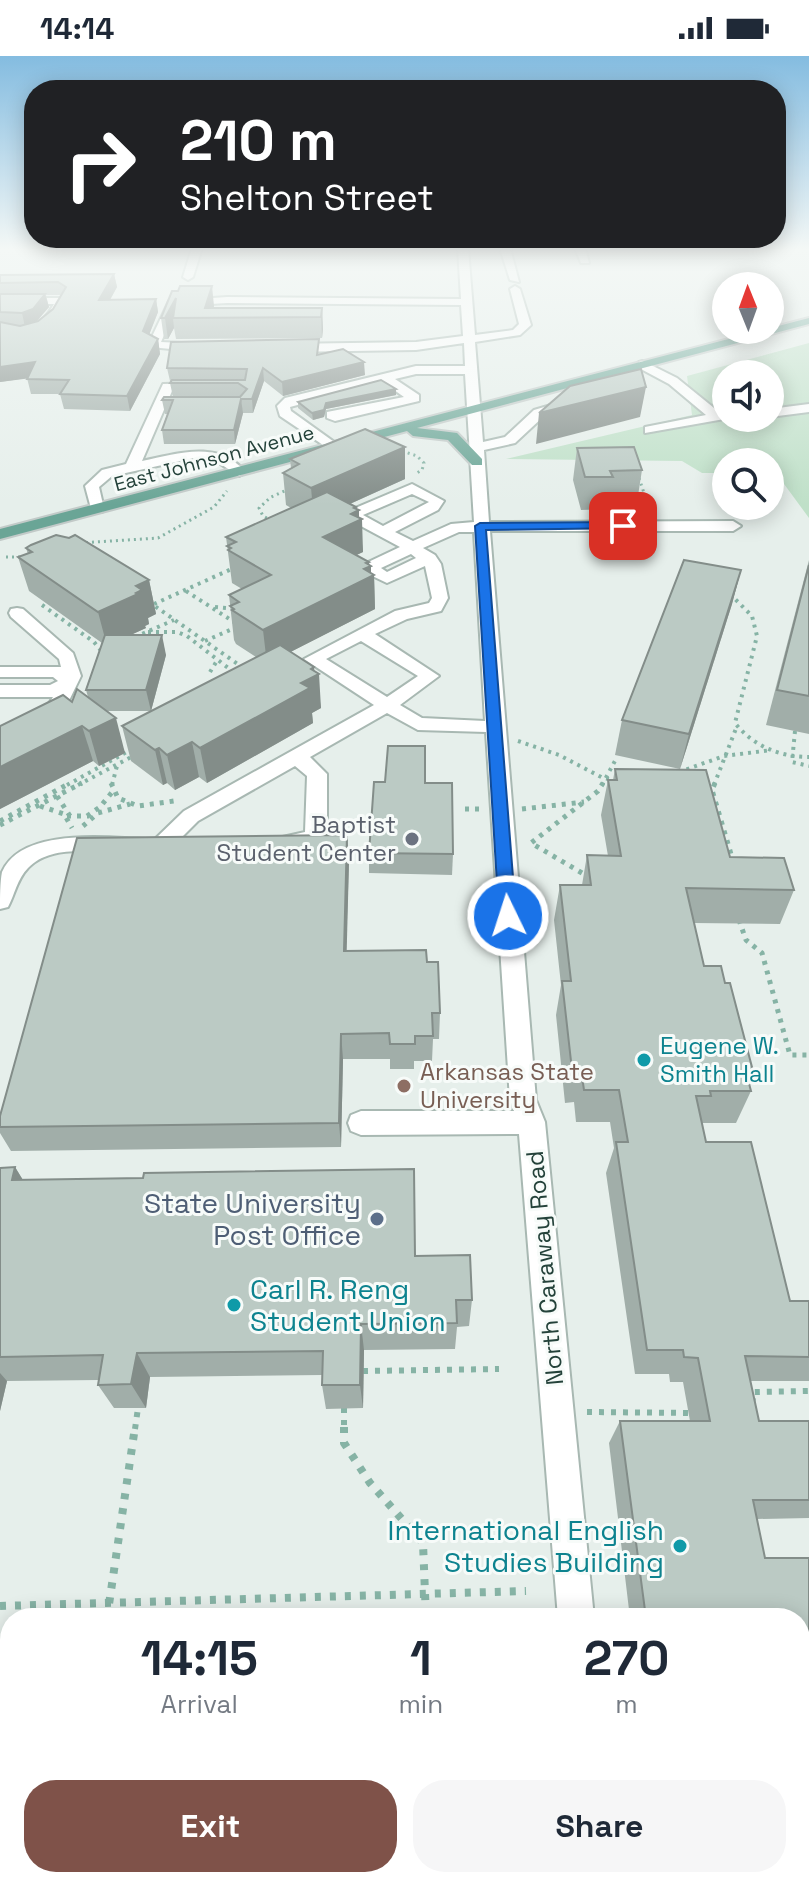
<!DOCTYPE html>
<html lang="en">
<head>
<meta charset="utf-8">
<style>
  :root { --surface:#fff; --page:#f6f6f7; --text:#1f2937; --muted:#747a83; --accent:#7f5249 }
  body { margin:0; font-family:"Space Grotesk",sans-serif; background:var(--page); color:var(--text); height:100vh; display:flex; flex-direction:column; font-size:30px; white-space:nowrap }
  * { box-sizing:border-box; margin:0 }
  p { font-size:26px; color:var(--muted) }
  .icon { flex:none; width:44px; height:44px; fill:none; stroke:currentColor; stroke-width:2; stroke-linecap:round; stroke-linejoin:round }
  .map { position:relative; flex:1; overflow:hidden }
  .side { position:absolute; left:0px; top:1552px; width:810px; height:280px; display:flex; flex-direction:column; background:var(--surface); border-radius:32px 32px 0 0; box-shadow:0 4px 20px #0003 }
  .side>* { flex:none }
  .guide { position:absolute; left:24px; top:24px; width:762px; height:168px; border-radius:32px; box-shadow:0 4px 20px #0003; background:#202124; color:#fff; overflow:hidden }
  .needle { width:52px; rotate:359deg }
  .tools { position:absolute; left:712px; top:216px; display:grid; gap:16px }
  .tools a { display:grid; place-items:center; width:72px; height:72px; border-radius:50%; background:var(--surface); box-shadow:0 4px 20px #0003; font-size:40px }
  .pin { position:absolute; display:grid; place-items:center; width:68px; height:68px; color:#fff; margin:-34px; border-radius:16px; box-shadow:0 4px 12px #0006 }
  .me { position:absolute; width:88px; margin:-44px; rotate:356deg; stroke-linejoin:round; filter:drop-shadow(0 0 6px #0008) }
  .turn { display:flex; align-items:center; gap:28px; height:168px; padding:0 24px; font-size:36px }
  .turn .icon { width:104px; height:104px; stroke-width:2.5 }
  .turn b { display:block; font-size:56px; line-height:68px }
  .eta { display:flex; justify-content:space-evenly; align-items:center; height:136px; text-align:center }
  .eta b { font-size:48px; font-weight:800; line-height:56px }
  .button { display:flex; gap:16px; margin-top:auto; padding:16px 24px }
  .button a { flex:1; height:92px; border-radius:32px; background:var(--accent); color:#fff; font-size:32px; font-weight:800; line-height:92px; text-align:center }
  .button a+a { background:var(--page); color:var(--text) }
  .status { display:flex; justify-content:space-between; align-items:center; height:56px; padding:0 40px; background:var(--surface); direction:ltr }
  .status svg { height:22px; fill:currentColor }
  .map>svg:first-child { display:block }
  .green { fill:#bfe0c8; fill-rule:evenodd }
  .lines { fill:none; stroke-linecap:round; stroke-linejoin:round }
  .minor-casing { stroke:#a8b8b2; stroke-width:4 }
  .major-casing { stroke:#c2cac8; stroke-width:4 }
  .path-far4 { stroke:#86b3a5; stroke-width:3; stroke-dasharray:2 4; stroke-linecap:butt }
  .path-far3 { stroke:#86b3a5; stroke-width:4; stroke-dasharray:3 5; stroke-linecap:butt }
  .path-far2 { stroke:#86b3a5; stroke-width:5; stroke-dasharray:4 6; stroke-linecap:butt }
  .path-far1 { stroke:#86b3a5; stroke-width:6; stroke-dasharray:5 7; stroke-linecap:butt }
  .path { stroke:#86b3a5; stroke-width:8; stroke-dasharray:6 9; stroke-linecap:butt }
  .minor { fill:#fff; fill-rule:evenodd }
  .major { fill:#6aa596; fill-rule:evenodd }
  .wall { fill:#a1aea9; fill-rule:evenodd }
  .shaded-wall { fill:#838d89 }
  .building { fill:#bbcac4; stroke:#838d89; stroke-width:2 }
  .route { fill:#1a73e8; stroke:#114b97; stroke-width:2 }
  .worship-dot { fill:#6b7280; stroke:#f7fbf9; stroke-width:3 }
  .culture-dot { fill:#0f9aa8; stroke:#f7fbf9; stroke-width:3 }
  .education-dot { fill:#8d6e63; stroke:#f7fbf9; stroke-width:3 }
  .service-dot { fill:#5c6f8a; stroke:#f7fbf9; stroke-width:3 }
  .labels { text-anchor:middle; stroke-width:6; stroke-linejoin:round; paint-order:stroke }
  .far-street-label { font-size:20px; fill:#24423a; stroke:#f7fbf9 }
  .worship-label { font-size:24px; fill:#5b616d; stroke:#f7fbf9; text-anchor:end }
  .culture-label { font-size:24px; fill:#0d838f; stroke:#f7fbf9; text-anchor:start }
  .education-label { font-size:24px; fill:#785e54; stroke:#f7fbf9; text-anchor:start }
  .street-label { font-size:24px; fill:#24423a; stroke:#f7fbf9 }
  .near-service-label { font-size:28px; fill:#4e5e75; stroke:#f7fbf9; text-anchor:end }
  .near-culture-label { font-size:28px; fill:#0d838f; stroke:#f7fbf9; text-anchor:start }
</style>
</head>
<body>
<div class="status"><b>14:14</b><svg viewBox="0 0 49 12"><path d="M0 12V9h3v3zM5 12V6h3v6zM10 12V3h3v9zM15 12V0h3v12zM26 1h20v11H26zM47 4h2v5h-2z"/></svg></div>
<div class="map">
<svg width="809" height="1832" viewBox="0 0 809 1832">
  <rect width="100%" height="100%" fill="#e6efeb"/>
  <path class="green" d="M809 287V462L776 417H770V406H726V417H702L682 405 506 403 692 359 687 320ZM726 318H770V362H726Z"/>
  <g class="lines">
    <g class="minor-casing">
      <g id="minor">
        <polygon points="192,192 202,192 193,221 188,224 183,221"/>
        <path d="M458 192H468L475 279 513 274 519 268 510 233 515 230 520 233 531 269 520 279 475 286 483 386 505 381 534 354 568 344 574 348 544 360 515 387 484 394 489 466 733 465 741 470 733 475H490L536 1044 545 1066 594 1562H558L519 1078 361 1079 351 1075 348 1067 351 1059 361 1055H514L510 1044 486 676 418 674 387 657 310 701 327 718V777L318 790 286 794 278 792 275 787 278 782 305 776 307 720 295 710 198 765 168 795C128 806 59 779 28 812 17 823 15 838 8 851L0 853C0 842 0 826 2 816 23 769 113 783 155 783L184 755 374 649 304 603 395 555 429 547 432 542 425 510 387 527 362 515V509L400 491 346 462V456L412 428 444 445 438 454 395 476 413 485 451 468 474 466 465 318H416L395 323 419 339V345L335 365 327 362V356L404 341 383 326 290 351 291 355 337 388 339 391 332 395 280 360 277 350 285 342 416 310H465L464 287 416 294 286 296 280 292 286 288 416 286 463 280 461 249 227 247 177 250 161 286 202 288 208 292 202 296 150 291 148 289 169 245 227 241 461 243ZM412 438 429 446 383 470 363 459ZM459 476H474L485 665 422 662 400 649 439 620 375 578 407 563 441 555 448 542 441 508 435 499 423 492ZM411 498 416 502 387 516 381 512ZM361 585 418 620 387 641 326 603Z"/>
        <polygon points="500,192 510,192 519,226 510,224"/>
        <polygon points="575,192 585,192 589,207 581,207"/>
        <path d="M0 242H61L66 245C49 277 37 286 0 278V272C29 278 39 274 54 248H0Z"/>
        <polygon points="643,305 677,322 719,356 726,355 726,362 730,362 645,377 645,371 706,359 669,328 639,312 639,306"/>
        <path d="M163 328 204 327 210 331 204 335H172L142 405C180 397 217 384 246 416L239 420 216 405 194 402 112 420 99 431 104 453 102 456H92L85 430 102 414 126 408Z"/>
        <polygon points="809,348 809,356 770,361 770,353"/>
        <polygon points="17,552 23,553 73,597 81,620 63,657 0,687 0,673 48,649 53,641 0,641 0,629 50,629 58,625 53,621 0,621 0,611 61,611 59,603 11,561 9,557 11,553"/>
        <polygon points="800,1740 809,1743 809,1785 800,1782"/>
        <rect x="514" y="1822" width="42" height="10"/>
      </g>
    </g>
    <g class="major-casing">
      <polygon id="major" points="809,262 809,268 417,372 457,377 482,403 482,409 472,409 448,384 413,380 407,375 0,483 0,473"/>
    </g>
    <g class="path-far4">
      <polyline points="402,395 417,400 424,407 422,414 415,418"/>
      <polyline points="639,422 650,455"/>
      <polyline points="272,465 263,460 259,452 271,441 287,434"/>
      <polyline points="80,487 158,482 214,451 227,435"/>
      <polyline points="6,501 24,501"/>
    </g>
    <g class="path-far3">
      <polyline points="186,535 234,566"/>
      <path d="M730 538 752 560 757 580 735 667C753 690 780 701 809 701"/>
      <polyline points="149,546 242,611"/>
      <polyline points="154,548 236,511"/>
      <polyline points="42,549 94,586 103,597"/>
      <polyline points="215,551 237,553"/>
      <polyline points="148,576 177,576 187,580 236,618"/>
      <polyline points="135,581 174,564"/>
      <polyline points="205,585 239,570"/>
      <polyline points="210,616 218,603"/>
      <polyline points="795,675 792,706 809,710"/>
      <polyline points="518,685 559,699 603,722 616,724"/>
      <polyline points="679,716 724,700 772,694"/>
      <polyline points="67,729 134,692"/>
      <polyline points="78,729 135,699"/>
      <polyline points="112,729 117,710"/>
      <polyline points="602,729 616,703"/>
      <polyline points="714,729 737,670"/>
    </g>
    <g class="path-far2">
      <polyline points="111,727 118,742 138,750 174,745"/>
      <polyline points="715,727 712,734 733,805"/>
      <polyline points="57,740 70,760"/>
      <polyline points="40,750 64,758 72,772"/>
      <polyline points="465,753 480,753"/>
      <polyline points="522,753 584,746"/>
      <polyline points="67,760 89,760"/>
      <polyline points="87,760 100,751 113,735"/>
      <polyline points="0,765 70,727"/>
      <polyline points="0,769 82,727"/>
      <polyline points="83,770 98,757 130,748"/>
      <polyline points="582,817 531,787 598,735 603,727"/>
      <polyline points="739,864 746,884 762,897 790,999 809,999"/>
    </g>
    <g class="path-far1">
      <polyline points="363,1315 499,1313"/>
      <polyline points="752,1347 754,1336 809,1335"/>
      <polyline points="344,1352 344,1373"/>
      <polyline points="587,1356 694,1357"/>
      <polyline points="135,1373 138,1352"/>
    </g>
    <g class="path">
      <polyline points="344,1371 344,1387 370,1427 423,1487 426,1562"/>
      <polyline points="0,1550 526,1535"/>
      <polyline points="107,1562 135,1371"/>
      <polyline points="0,1681 10,1681"/>
      <polyline points="639,1822 640,1832"/>
      <polyline points="69,1832 70,1822"/>
      <polyline points="109,1832 483,1824"/>
    </g>
    <use href="#minor" class="minor"/>
    <use href="#major" class="major"/>
  </g>
  <g class="wall">
    <path d="M114 218 117 231 110 244 156 243 158 256 149 279 158 283 160 298 130 355 64 353 60 338H31L27 322 0 326V219ZM46 239H61L53 253 36 266 49 251Z"/>
    <polygon points="214,250 214,252 322,252 323,273 322,282 176,283 174,272 168,283 164,283 161,262"/>
    <polygon points="320,298 365,319 283,340 264,325 253,357 243,357 235,388 164,388 162,374 167,358 165,358 162,344 173,341 170,327 172,325 170,325 167,312"/>
    <polygon points="396,333 396,339 326,353 324,361 313,364 298,352 298,346"/>
    <polygon points="577,392 642,414 637,446 609,447 608,453 581,454 573,424"/>
    <polygon points="290,403 405,423 350,448 357,453 359,462 363,496 356,499 369,506 371,517 374,519 375,553 290,596 315,615 321,652 312,657 313,667 207,727 199,721 175,734 167,727 163,729 131,705 122,670 256,601 236,588 234,584 229,539 242,533 232,527 226,481 291,452 286,449 283,417 291,412"/>
    <polygon points="26,492 149,524 156,558 148,562 149,568 145,570 146,572 130,579 166,599 151,655 107,655 125,697 99,710 93,705 0,753 0,670 88,641 86,634 102,587 29,535 18,501 28,498"/>
    <polygon points="809,504 809,678 766,669"/>
    <polygon points="741,514 732,548 680,713 615,699 622,664"/>
    <polygon points="615,713 730,801 794,834 780,868 694,867 704,910 725,927 753,1015 748,1024 751,1035 736,1067 702,1067 706,1086 790,1245 809,1245 809,1325 750,1325 759,1365 809,1365 809,1462 757,1463 765,1502 809,1502 809,1606 800,1606 800,1562 630,1562 609,1387 620,1365 690,1365 683,1326 670,1326 669,1318 635,1318 606,1117 614,1092 610,1066 576,1066 574,1046 565,1047 556,959 561,929 554,864 560,829 582,829 587,799 608,800 601,759 608,724 613,724"/>
    <polygon points="425,727 453,798 452,819 369,817 369,797"/>
    <polygon points="347,779 349,806 346,894 427,906 440,957 439,983 433,983 432,1005 414,1005 414,1013 390,1013 390,1003 343,1003 341,1091 11,1095 0,1077 0,1060"/>
    <polygon points="15,1111 23,1124 415,1200 472,1244 469,1270 457,1271 455,1293 364,1294 363,1352 326,1353 322,1329 322,1319 150,1321 146,1352 114,1352 98,1329 99,1324 7,1325 0,1355 0,1112"/>
  </g>
  <g class="shaded-wall">
    <polygon points="114,218 117,231 102,258 99,244"/>
    <polygon points="212,230 214,250 211,262 205,252"/>
    <polygon points="45,238 49,251 36,266 25,271 22,257"/>
    <polygon points="176,242 173,262 174,272 168,283 165,262"/>
    <polygon points="156,243 158,256 145,289 143,275"/>
    <polygon points="322,252 323,273 322,282 321,261"/>
    <polygon points="158,283 160,298 130,355 127,340"/>
    <polygon points="35,306 39,321 0,326 0,311"/>
    <polygon points="364,306 365,319 283,340 282,326"/>
    <polygon points="263,312 264,325 253,357 252,343"/>
    <polygon points="646,331 640,361 536,388 539,357"/>
    <polygon points="396,333 396,339 326,353 324,361 313,364 312,357 326,347"/>
    <polygon points="241,343 243,357 235,388 234,374"/>
    <polygon points="405,391 405,423 314,464 311,432"/>
    <polygon points="356,451 357,455 359,454 359,464 362,463 363,496 325,514 323,481 351,458 354,452"/>
    <polygon points="369,506 369,511 371,510 371,520 374,519 375,553 267,608 263,574"/>
    <polygon points="741,514 732,548 680,713 689,678"/>
    <polygon points="149,524 156,558 148,562 149,568 145,570 146,572 107,590 98,556 136,530"/>
    <polygon points="162,579 166,599 151,655 146,634"/>
    <polygon points="314,611 315,620 319,618 321,652 312,657 313,667 207,727 200,692 301,627 311,613"/>
    <polygon points="116,662 125,697 99,710 89,675"/>
    <polygon points="82,670 93,705 0,753 0,711"/>
    <polygon points="192,686 199,721 175,734 167,699"/>
    <polygon points="159,692 167,727 163,729 155,694"/>
    <polygon points="347,779 349,806 346,921 344,895"/>
    <polygon points="341,978 343,1003 341,1091 339,1067"/>
    <polygon points="15,1111 33,1141 12,1124"/>
    <polygon points="361,1268 364,1294 363,1352 360,1329"/>
    <polygon points="137,1297 150,1321 146,1352 131,1328"/>
    <polygon points="0,1317 7,1325 0,1355"/>
  </g>
  <g class="building">
    <polygon points="114,218 99,244 156,243 143,275 158,283 127,340 60,338 69,324 27,323 35,306 0,311 0,266 20,270 38,265 53,253 66,231 58,226 0,227 0,219"/>
    <polygon points="180,230 212,230 205,252 322,252 321,261 173,262 176,242 165,262 161,262 172,235 178,235"/>
    <polygon points="0,238 45,238 33,253 22,257 0,256"/>
    <polygon points="319,283 317,299 343,293 364,306 282,326 263,312 252,343 241,343 234,374 162,374 173,344 162,344 164,341 240,341 247,333 238,327 170,327 172,324 245,324 247,313 167,312 171,286"/>
    <polygon points="641,313 646,331 539,357 570,330"/>
    <polygon points="381,324 396,333 326,347 324,354 312,357 298,346"/>
    <polygon points="365,373 405,391 311,432 283,417 299,408 290,403"/>
    <polygon points="634,391 642,414 610,415 613,421 585,421 577,392"/>
    <polygon points="327,436 356,451 354,452 359,454 351,458 362,463 323,481 369,506 366,507 371,510 364,513 374,519 263,574 232,554 234,553 230,550 239,546 229,539 271,519 228,494 231,492 227,490 236,486 226,481"/>
    <polygon points="56,479 69,482 75,479 149,524 136,530 142,534 136,537 138,538 98,556 18,501 32,496 26,492 31,489"/>
    <polygon points="684,504 741,514 689,678 622,664"/>
    <polygon points="809,509 809,640 777,634"/>
    <polygon points="105,579 162,579 146,634 86,634"/>
    <polygon points="280,589 314,611 311,613 319,618 301,627 310,632 200,692 192,686 167,699 159,692 155,694 122,670"/>
    <polygon points="77,633 116,662 89,675 82,670 0,711 0,670 63,639 72,646"/>
    <polygon points="388,690 425,690 425,727 452,727 453,798 369,797 374,726 385,726"/>
    <polygon points="615,713 706,714 730,801 784,802 794,834 686,832 704,910 721,910 725,927 730,927 753,1015 746,1016 751,1035 710,1035 711,1040 696,1040 706,1086 751,1086 790,1245 809,1245 809,1301 745,1300 759,1365 809,1365 809,1444 753,1444 765,1502 809,1502 809,1595 800,1595 800,1562 646,1562 620,1365 710,1365 698,1302 684,1301 683,1294 647,1294 616,1086 628,1086 619,1034 584,1034 581,1014 572,1014 562,925 571,925 560,829 591,829 587,799 621,800 608,724 617,724"/>
    <polygon points="347,779 344,895 426,894 427,906 438,906 440,957 432,957 433,980 415,980 415,988 390,988 389,977 341,978 339,1067 0,1071 0,1060 77,782"/>
    <polygon points="15,1111 12,1124 143,1122 144,1117 414,1113 415,1200 470,1199 472,1244 456,1244 457,1267 361,1268 360,1329 322,1329 323,1295 137,1297 131,1328 98,1329 103,1299 0,1301 0,1112"/>
  </g>
  <linearGradient id="sky" x2="0" y2="1"><stop stop-color="#84bce0"/><stop offset="0.43" stop-color="#f4f8f6"/><stop offset="1" stop-color="#f4f8f6" stop-opacity="0"/></linearGradient>
  <rect width="809" height="449" fill="url(#sky)"/>
  <polygon class="route" points="623,466 629,470 627,472 486,474 516,860 508,867 499,860 475,470 480,467"/>
  <circle class="worship-dot" cx="412" cy="783" r="8"/>
  <g class="culture-dot">
    <circle cx="644" cy="1004" r="8"/>
    <circle cx="234" cy="1249" r="8"/>
    <circle cx="680" cy="1490" r="8"/>
  </g>
  <circle class="education-dot" cx="404" cy="1030" r="8"/>
  <circle class="service-dot" cx="377" cy="1163" r="8"/>
  <g class="labels">
    <g class="far-street-label">
      <text transform="translate(214 402) rotate(-15)" y="7">East Johnson Avenue</text>
    </g>
    <g class="worship-label">
      <text x="396" y="777">Baptist<tspan x="396" dy="28">Student Center</tspan></text>
    </g>
    <g class="culture-label">
      <text x="660" y="998">Eugene W.<tspan x="660" dy="28">Smith Hall</tspan></text>
    </g>
    <g class="education-label">
      <text x="420" y="1024">Arkansas State<tspan x="420" dy="28">University</tspan></text>
    </g>
    <g class="street-label">
      <text transform="translate(545 1212) rotate(-95)" y="8">North Caraway Road</text>
    </g>
    <g class="near-service-label">
      <text x="361" y="1157">State University<tspan x="361" dy="32">Post Office</tspan></text>
    </g>
    <g class="near-culture-label">
      <text x="250" y="1243">Carl R. Reng<tspan x="250" dy="32">Student Union</tspan></text>
      <text x="664" y="1484" text-anchor="end">International English<tspan x="664" dy="32">Studies Building</tspan></text>
    </g>
  </g>
</svg>
<div class="tools">
<a><svg class="needle" viewBox="-14 -14 28 28"><path d="M0-13l5 13h-10z" fill="#e53935"/><path d="M0 13l5-13h-10z" fill="#747a83"/></svg></a>
<a><svg class="icon" aria-label="sound" viewBox="0 0 24 24"><path d="M4 9h4l5-4v14l-5-4H4zM17 9q2 3 0 6"/></svg></a>
<a><svg class="icon" aria-label="search" viewBox="0 0 24 24"><circle cx="10" cy="10" r="6"/><path d="M15 15l6 6"/></svg></a>
</div>
<div class="pin" style="left:623px;top:470px;background:#d93025"><svg class="icon" aria-label="arrive" viewBox="0 0 24 24"><path d="M6 21V4h12l-3 4 3 4H6"/></svg></div>
<svg class="me" style="left:508px;top:860px" viewBox="-20 -20 40 40"><circle r="17" fill="#1a73e8" stroke="#fff" stroke-width="3"/><path d="M0-11L8 9 0 5-8 9z" fill="#fff"/></svg>
<div class="guide">
<div class="turn"><svg class="icon" aria-label="right" viewBox="0 0 24 24"><path d="M7 20v-9h11M14 6l5 5-5 5"/></svg><div><b>210 m</b>Shelton Street</div></div>
</div>
<section class="side">
<div class="eta">
<div><b>14:15</b><p>Arrival</p></div>
<div><b>1</b><p>min</p></div>
<div><b>270</b><p>m</p></div>
</div>
<div class="button"><a>Exit</a><a>Share</a></div>
</section>
</div>
</body>
</html>
